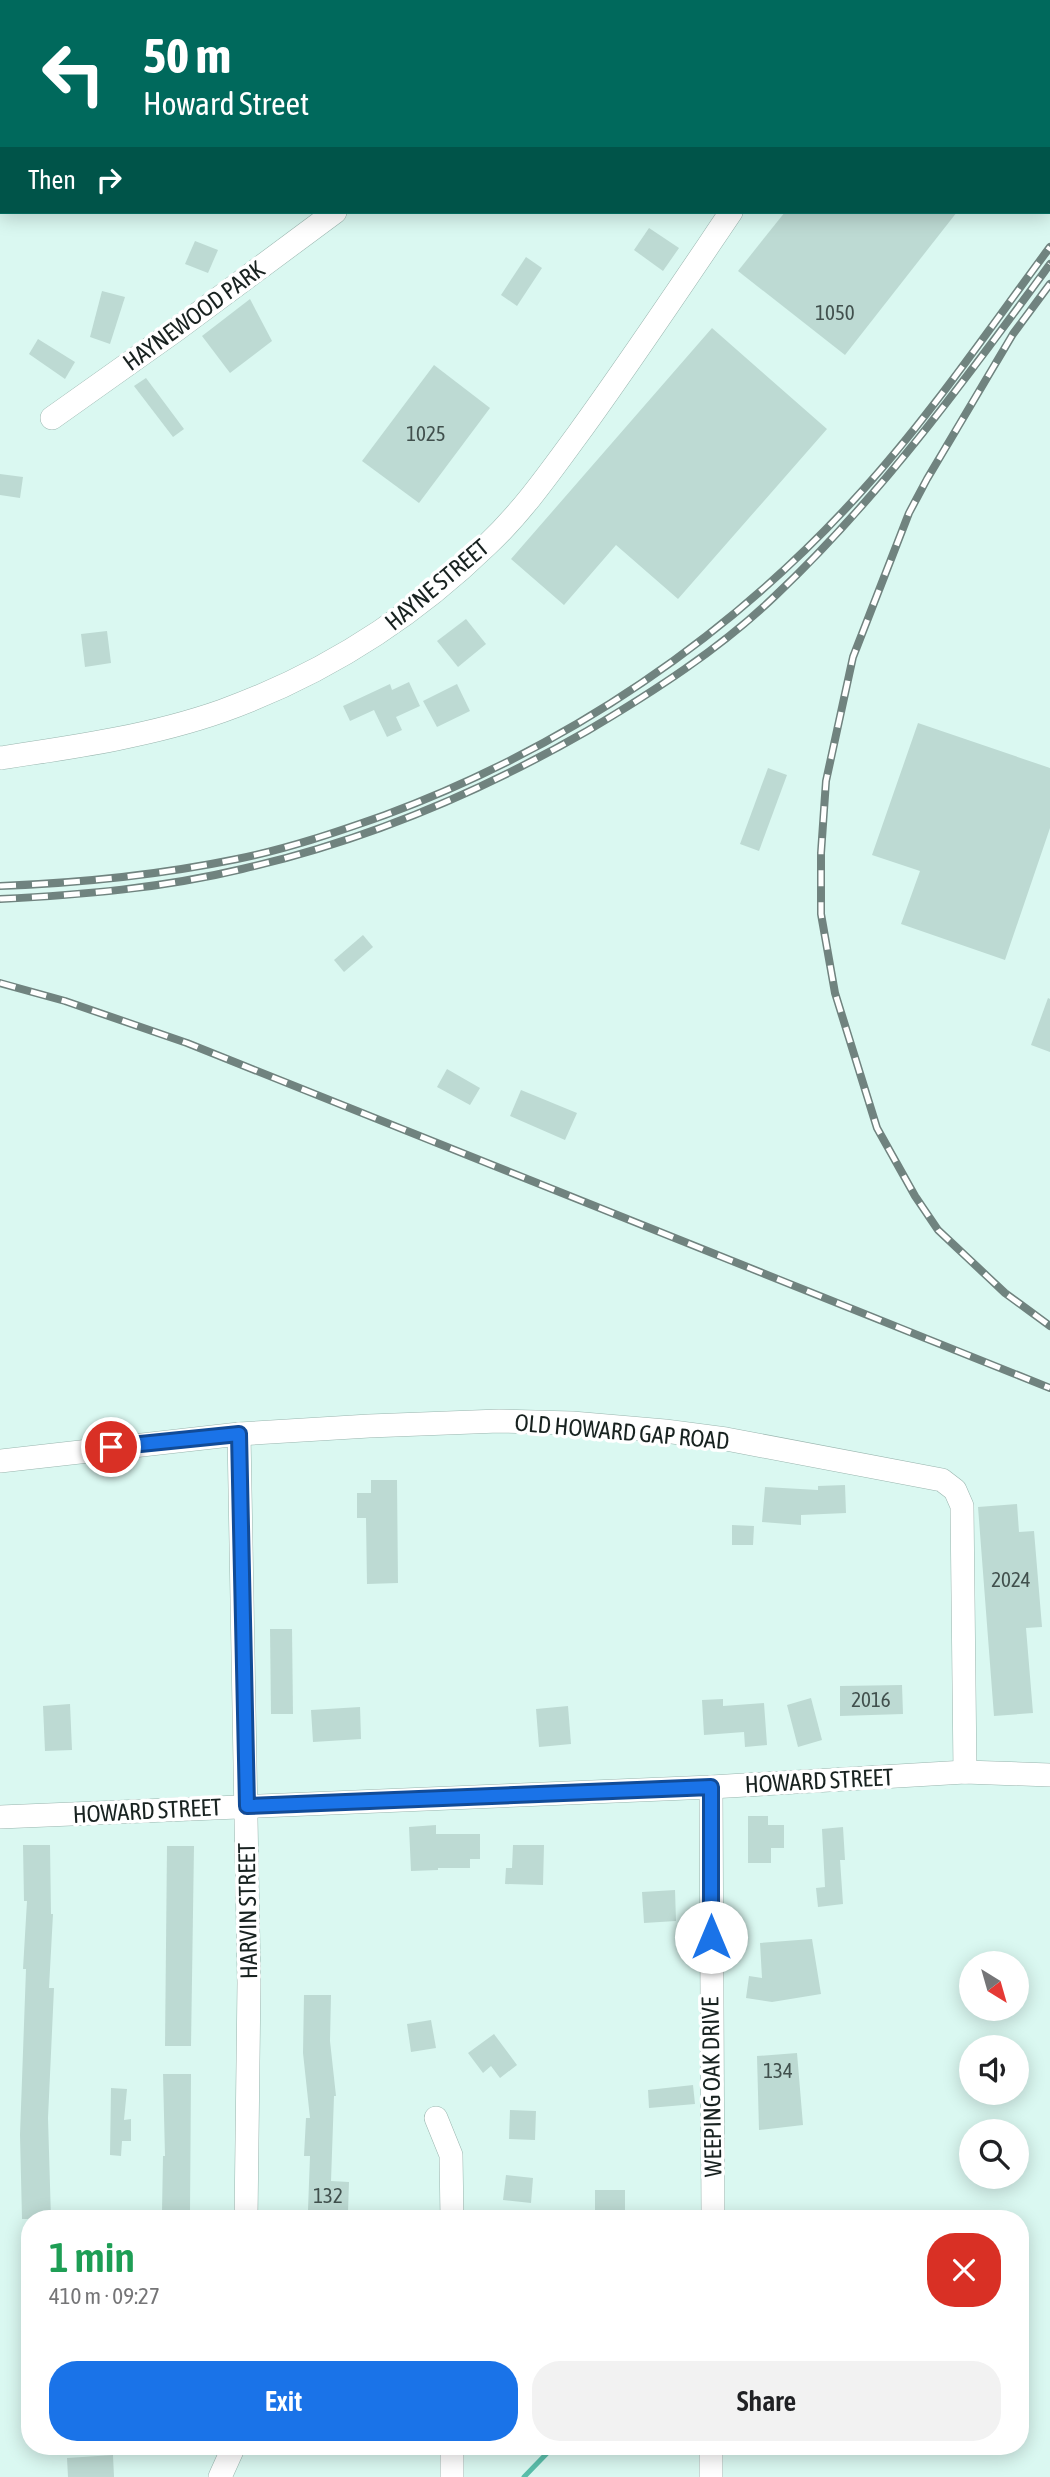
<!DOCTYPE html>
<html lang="en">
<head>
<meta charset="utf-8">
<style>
  :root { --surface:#fff; --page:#f2f2f2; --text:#202124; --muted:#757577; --accent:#1a73e8 }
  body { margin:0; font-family:"Asap Condensed",sans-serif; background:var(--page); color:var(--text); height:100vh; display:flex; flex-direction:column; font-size:26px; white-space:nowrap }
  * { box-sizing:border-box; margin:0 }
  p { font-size:23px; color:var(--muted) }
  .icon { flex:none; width:38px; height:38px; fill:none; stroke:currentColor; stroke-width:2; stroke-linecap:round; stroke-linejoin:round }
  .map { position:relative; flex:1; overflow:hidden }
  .side { position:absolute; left:21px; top:2210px; width:1008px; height:245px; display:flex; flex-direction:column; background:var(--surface); border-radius:28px; box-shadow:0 4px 18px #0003 }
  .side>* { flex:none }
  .hud { position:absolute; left:0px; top:0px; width:1050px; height:214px; box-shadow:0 4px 18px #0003; background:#00695c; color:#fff; overflow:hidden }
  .needle { width:46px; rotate:143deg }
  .buttons { position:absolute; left:959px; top:1951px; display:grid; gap:14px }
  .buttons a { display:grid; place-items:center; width:70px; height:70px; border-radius:50%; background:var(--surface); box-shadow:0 4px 18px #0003; font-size:35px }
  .pin { position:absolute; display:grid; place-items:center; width:60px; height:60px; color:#fff; margin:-30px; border:4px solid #fff; border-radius:50%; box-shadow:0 2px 7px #0007 }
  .me { position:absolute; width:77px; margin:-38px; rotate:0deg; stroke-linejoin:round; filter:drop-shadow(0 0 5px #0008) }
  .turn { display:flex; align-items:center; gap:24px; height:147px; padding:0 28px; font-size:32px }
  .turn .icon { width:91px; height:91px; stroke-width:2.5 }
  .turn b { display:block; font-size:49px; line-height:60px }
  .then { display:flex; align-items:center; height:66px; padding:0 28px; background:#0003; gap:14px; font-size:26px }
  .round { display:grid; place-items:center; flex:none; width:74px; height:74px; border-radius:28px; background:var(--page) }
  .headline { display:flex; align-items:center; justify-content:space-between; height:119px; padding:0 28px }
  h1 { font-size:42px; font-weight:600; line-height:52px; color:#1e9e55 }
  .cta { display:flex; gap:14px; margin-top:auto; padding:14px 28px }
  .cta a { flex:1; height:80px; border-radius:28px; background:var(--accent); color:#fff; font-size:28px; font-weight:600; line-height:80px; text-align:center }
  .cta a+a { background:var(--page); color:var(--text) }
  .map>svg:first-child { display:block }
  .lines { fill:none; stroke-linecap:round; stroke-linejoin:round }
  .stream { stroke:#5abfab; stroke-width:5 }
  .building { fill:#bddad3 }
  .minor-casing { stroke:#99b5ae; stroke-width:24 }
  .minor { stroke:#fff; stroke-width:23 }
  .rail-casing { stroke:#70837f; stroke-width:8 }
  .rail { stroke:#fff; stroke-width:5; stroke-dasharray:16; stroke-linecap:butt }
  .route-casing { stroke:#114b97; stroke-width:18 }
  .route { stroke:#1a73e8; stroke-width:12 }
  .labels { text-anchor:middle; stroke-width:7; stroke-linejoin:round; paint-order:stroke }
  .number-label { font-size:21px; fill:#41504d }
  .street-label { font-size:24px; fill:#182220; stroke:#fff }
</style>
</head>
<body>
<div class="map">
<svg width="1050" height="2477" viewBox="0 0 1050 2477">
  <rect width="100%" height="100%" fill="#daf8f1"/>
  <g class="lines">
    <polyline class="stream" points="524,2477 554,2446"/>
  </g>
  <g class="building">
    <polygon points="785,212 957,212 845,355 738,271"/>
    <polygon points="649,228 679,248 663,271 634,250"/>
    <polygon points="195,241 218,250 208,273 185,264"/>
    <polygon points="526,257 542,268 517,306 501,295"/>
    <polygon points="102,291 125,297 110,344 90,337"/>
    <polygon points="250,299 272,341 230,373 202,336"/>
    <polygon points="712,328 827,429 678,599 616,545 564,605 511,559"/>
    <polygon points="38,339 75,362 65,379 29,354"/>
    <polygon points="434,365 490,408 419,503 362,461"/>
    <polygon points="146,378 184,429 173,437 134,386"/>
    <polygon points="0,474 23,477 20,498 0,495"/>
    <polygon points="466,619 486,644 458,667 437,641"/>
    <polygon points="107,631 111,663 85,667 81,634"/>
    <polygon points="409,682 420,706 396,717 402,730 387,737 374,710 350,721 343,706 390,684 392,690"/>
    <polygon points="457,684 470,711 437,727 423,701"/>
    <polygon points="918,723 1050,768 1050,828 1005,960 901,924 920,871 872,855"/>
    <polygon points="768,768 787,775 759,851 740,844"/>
    <polygon points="363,935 373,947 344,972 334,960"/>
    <polygon points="1048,998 1050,999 1050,1052 1031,1045"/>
    <polygon points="447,1069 480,1088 470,1105 437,1087"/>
    <polygon points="521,1090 577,1113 565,1140 510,1116"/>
    <polygon points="371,1480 397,1480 398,1583 367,1584 366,1518 357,1518 357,1493 371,1493"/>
    <polygon points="845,1485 846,1513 801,1515 801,1525 762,1522 765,1487 818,1490 818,1486"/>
    <polygon points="1017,1504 1019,1532 1034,1531 1042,1627 1026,1628 1033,1713 994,1716 978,1507"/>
    <polygon points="732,1525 754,1526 753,1545 732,1545"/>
    <polygon points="270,1629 292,1629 293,1714 271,1714"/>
    <polygon points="902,1685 903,1714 840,1716 840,1686"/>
    <polygon points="811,1698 822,1740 798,1747 787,1705"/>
    <polygon points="723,1699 723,1706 764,1703 767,1745 745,1747 744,1732 704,1735 702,1700"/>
    <polygon points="70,1704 72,1750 45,1751 43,1706"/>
    <polygon points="568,1706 571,1744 539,1747 536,1709"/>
    <polygon points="360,1707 361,1739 313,1742 311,1710"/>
    <polygon points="748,1816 768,1816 768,1825 784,1825 784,1848 771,1848 771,1863 748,1863"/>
    <polygon points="436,1825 436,1834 480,1834 480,1859 470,1859 470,1868 438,1868 438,1870 411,1871 409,1827"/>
    <polygon points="843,1827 845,1860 840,1860 843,1904 818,1907 816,1888 825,1887 822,1829"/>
    <polygon points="23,1845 50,1845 51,1914 53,1914 49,1988 54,1988 48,2118 51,2219 22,2219 20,2135 26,1969 23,1969 27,1901 24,1901"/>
    <polygon points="513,1845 544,1845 543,1885 505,1884 506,1868 512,1868"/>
    <polygon points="167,1846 194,1846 191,2046 165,2046"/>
    <polygon points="675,1890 676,1921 644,1923 642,1892"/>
    <polygon points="812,1939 821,1994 772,2002 746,1998 749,1976 762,1978 760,1943"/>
    <polygon points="304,1995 331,1995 330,2041 336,2096 334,2096 331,2181 349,2182 348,2212 308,2210 310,2156 304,2156 306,2118 310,2118 303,2053"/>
    <polygon points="431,2020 436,2048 411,2052 407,2024"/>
    <polygon points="494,2034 517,2065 500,2078 491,2066 483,2073 468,2053"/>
    <polygon points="797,2053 803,2125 759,2130 757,2056"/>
    <polygon points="163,2074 191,2074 190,2212 162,2212 163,2156 165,2156"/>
    <polygon points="693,2085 695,2104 649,2108 648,2090"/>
    <polygon points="111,2088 127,2089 124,2120 131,2119 131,2141 122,2141 121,2156 110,2155"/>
    <polygon points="510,2110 536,2111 535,2140 509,2139"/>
    <polygon points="506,2175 533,2178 531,2203 503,2200"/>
    <rect x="595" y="2190" width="30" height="22"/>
    <polygon points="113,2455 114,2477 68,2477 67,2458"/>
  </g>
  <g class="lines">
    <g class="minor-casing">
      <g id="minor">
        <polyline points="339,2 339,0"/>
        <polyline points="594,2 595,0"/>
        <polyline points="874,2 875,0"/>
        <polyline points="52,418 176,330 335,212"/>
        <path d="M0 758C74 747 151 736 222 711 322 675 412 618 488 544 523 511 550 472 578 434 631 361 681 286 731 212"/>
        <polyline points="239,1434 249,1983 246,2219"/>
        <polyline points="0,1461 239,1434 369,1426 499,1421 572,1423 665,1431 726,1439 942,1480 955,1490 962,1506 965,1772"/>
        <polyline points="711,1787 713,2219"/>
        <polyline points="0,1817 711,1787 965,1772 1050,1775"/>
        <polyline points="436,2118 451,2155 452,2219"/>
        <polyline points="220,2477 234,2446"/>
        <polyline points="452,2477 452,2446"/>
        <polyline points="711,2477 711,2446"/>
      </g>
    </g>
    <use href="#minor" class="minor"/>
    <g class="rail-casing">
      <g id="rail">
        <polyline points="1050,284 1013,334 927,479 909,513 853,657 826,781 821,853 821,914 835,993 877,1128 915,1196 938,1230 1005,1293 1050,1326"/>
        <path d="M0 886C80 883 159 875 237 859 287 849 337 832 385 815 568 747 730 637 861 492 930 416 989 329 1050 247"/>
        <path d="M0 899C81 895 163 888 242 869 364 841 479 793 587 731 653 692 720 649 775 596 880 497 965 380 1050 264"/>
        <polyline points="0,983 65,1001 187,1043 1050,1388"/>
      </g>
    </g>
    <use href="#rail" class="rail"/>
  </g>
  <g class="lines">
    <g class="route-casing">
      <polyline id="route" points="111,1447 239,1434 247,1806 711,1787 711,1937"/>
    </g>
    <use href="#route" class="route"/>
  </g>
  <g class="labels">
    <g class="number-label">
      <text x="835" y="320">1050</text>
      <text x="426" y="441">1025</text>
      <text x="1011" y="1587">2024</text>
      <text x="871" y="1707">2016</text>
      <text x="778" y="2078">134</text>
      <text x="328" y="2203">132</text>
    </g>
    <g class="street-label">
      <text transform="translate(194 316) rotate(-36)" y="8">HAYNEWOOD PARK</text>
      <text transform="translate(437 585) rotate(-40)" y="8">HAYNE STREET</text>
      <text transform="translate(622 1432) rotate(5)" y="8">OLD HOWARD GAP ROAD</text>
      <text transform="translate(819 1781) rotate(-3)" y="8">HOWARD STREET</text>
      <text transform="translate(147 1811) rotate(-3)" y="8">HOWARD STREET</text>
      <text transform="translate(248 1911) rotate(-91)" y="8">HARVIN STREET</text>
      <text transform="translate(712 2087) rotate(-91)" y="8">WEEPING OAK DRIVE</text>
    </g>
  </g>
</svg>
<div class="buttons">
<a><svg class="needle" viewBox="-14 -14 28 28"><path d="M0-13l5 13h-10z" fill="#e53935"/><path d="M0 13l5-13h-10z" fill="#757577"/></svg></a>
<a><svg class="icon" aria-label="sound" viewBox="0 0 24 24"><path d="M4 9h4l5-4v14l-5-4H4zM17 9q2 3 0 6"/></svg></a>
<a><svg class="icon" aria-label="search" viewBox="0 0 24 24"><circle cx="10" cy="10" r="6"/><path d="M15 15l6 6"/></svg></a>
</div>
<div class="pin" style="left:111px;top:1447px;background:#d93025"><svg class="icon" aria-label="arrive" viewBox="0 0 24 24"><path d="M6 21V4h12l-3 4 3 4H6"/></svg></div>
<svg class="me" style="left:711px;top:1937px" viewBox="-20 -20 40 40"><circle r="19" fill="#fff"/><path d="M0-13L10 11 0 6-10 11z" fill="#1a73e8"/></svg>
<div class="hud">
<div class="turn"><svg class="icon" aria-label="left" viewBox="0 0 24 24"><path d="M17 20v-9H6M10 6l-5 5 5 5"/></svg><div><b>50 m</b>Howard Street</div></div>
<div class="then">Then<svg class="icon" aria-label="right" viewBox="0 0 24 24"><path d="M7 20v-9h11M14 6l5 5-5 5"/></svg></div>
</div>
<section class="side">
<div class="headline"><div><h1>1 min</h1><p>410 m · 09:27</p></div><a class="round" style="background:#d93025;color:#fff"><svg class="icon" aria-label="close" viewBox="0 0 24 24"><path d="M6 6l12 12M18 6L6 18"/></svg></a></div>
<div class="cta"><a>Exit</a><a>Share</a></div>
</section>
</div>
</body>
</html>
